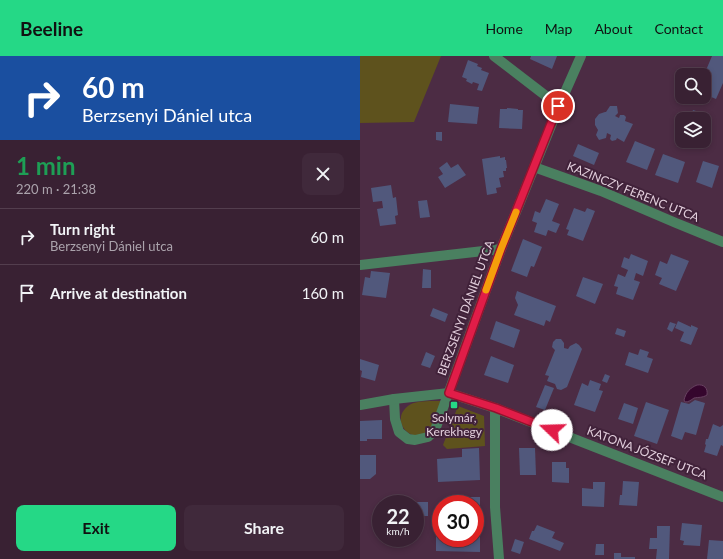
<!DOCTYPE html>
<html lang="en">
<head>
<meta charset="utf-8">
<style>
  :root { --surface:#392133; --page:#40293b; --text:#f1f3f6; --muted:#aba3ac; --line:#533e4e; --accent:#25d886 }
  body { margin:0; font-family:Lato,sans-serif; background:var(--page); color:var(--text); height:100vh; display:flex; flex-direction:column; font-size:15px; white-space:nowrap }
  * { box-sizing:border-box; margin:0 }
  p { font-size:13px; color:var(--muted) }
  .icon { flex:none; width:22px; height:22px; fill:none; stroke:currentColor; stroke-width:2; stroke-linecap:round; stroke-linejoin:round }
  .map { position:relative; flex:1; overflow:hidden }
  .sheet { display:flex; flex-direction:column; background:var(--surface); width:360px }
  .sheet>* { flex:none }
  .guide { background:#1a4fa0; color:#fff; overflow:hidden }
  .controls { position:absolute; left:315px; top:12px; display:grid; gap:8px }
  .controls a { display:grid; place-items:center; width:36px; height:36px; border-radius:8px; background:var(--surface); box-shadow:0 2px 6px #0003,0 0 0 1px var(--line); font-size:20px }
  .speed { position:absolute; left:12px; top:439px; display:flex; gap:8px; font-size:20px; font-weight:700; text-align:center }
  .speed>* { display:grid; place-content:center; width:52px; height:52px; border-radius:50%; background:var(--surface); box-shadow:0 2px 6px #0003,0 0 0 1px var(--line); line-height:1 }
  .speed small { font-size:10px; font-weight:400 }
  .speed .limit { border:6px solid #d22; background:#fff; color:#111 }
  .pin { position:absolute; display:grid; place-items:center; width:34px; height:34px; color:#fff; margin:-17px; border:2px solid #fff; border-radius:50%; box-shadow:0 1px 4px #0007 }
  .me { position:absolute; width:44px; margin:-22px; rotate:291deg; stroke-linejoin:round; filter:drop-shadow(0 0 3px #0008) }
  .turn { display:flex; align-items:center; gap:14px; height:84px; padding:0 16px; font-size:18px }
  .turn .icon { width:52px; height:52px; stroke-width:2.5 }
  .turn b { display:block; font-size:28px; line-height:34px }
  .round { display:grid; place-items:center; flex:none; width:42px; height:42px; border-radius:8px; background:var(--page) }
  .summary { display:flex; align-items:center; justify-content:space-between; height:68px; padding:0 16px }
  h1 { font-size:24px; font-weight:700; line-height:30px; color:#1e9e55 }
  .primary-button { display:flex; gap:8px; margin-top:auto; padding:8px 16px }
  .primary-button a { flex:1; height:46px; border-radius:8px; background:var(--accent); color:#111; font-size:16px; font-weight:700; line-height:46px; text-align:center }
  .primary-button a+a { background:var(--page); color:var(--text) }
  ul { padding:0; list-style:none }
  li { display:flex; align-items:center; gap:12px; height:56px; padding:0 16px; border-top:1px solid var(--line) }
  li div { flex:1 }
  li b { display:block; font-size:15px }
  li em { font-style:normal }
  header { display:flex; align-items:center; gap:24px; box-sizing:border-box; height:56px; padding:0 20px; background:var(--accent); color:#111 }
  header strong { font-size:19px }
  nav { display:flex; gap:22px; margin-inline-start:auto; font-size:14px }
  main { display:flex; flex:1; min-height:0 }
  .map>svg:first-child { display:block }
  .green { fill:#5e521d }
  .water { fill:#35062d; stroke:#694262 }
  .building { fill:#51587c }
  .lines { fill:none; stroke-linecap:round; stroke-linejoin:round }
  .minor { stroke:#4a8060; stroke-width:10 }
  .route-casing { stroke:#92132f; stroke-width:10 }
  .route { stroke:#e11d48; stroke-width:7 }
  .slow { stroke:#f59e0b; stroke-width:7 }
  .poi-dot { fill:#25d886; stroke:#41223a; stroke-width:1.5 }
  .labels { text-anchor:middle; stroke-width:4; stroke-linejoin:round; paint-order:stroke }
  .street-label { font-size:12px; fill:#e2cedc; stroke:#41223a }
  .poi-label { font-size:12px; fill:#e2cedc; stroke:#41223a }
</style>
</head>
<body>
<header>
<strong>Beeline</strong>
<nav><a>Home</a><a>Map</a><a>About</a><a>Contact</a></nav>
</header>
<main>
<section class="sheet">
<div class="guide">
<div class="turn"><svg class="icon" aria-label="right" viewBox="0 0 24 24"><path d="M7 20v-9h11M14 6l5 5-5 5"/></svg><div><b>60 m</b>Berzsenyi Dániel utca</div></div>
</div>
<div class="summary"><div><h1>1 min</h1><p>220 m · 21:38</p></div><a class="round"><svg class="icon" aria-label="close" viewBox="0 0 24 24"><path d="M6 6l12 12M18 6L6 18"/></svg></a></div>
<ul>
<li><svg class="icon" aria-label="right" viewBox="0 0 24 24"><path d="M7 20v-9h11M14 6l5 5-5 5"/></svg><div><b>Turn right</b><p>Berzsenyi Dániel utca</p></div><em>60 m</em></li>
<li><svg class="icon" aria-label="arrive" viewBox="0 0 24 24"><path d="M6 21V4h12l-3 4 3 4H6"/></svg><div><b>Arrive at destination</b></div><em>160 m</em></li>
</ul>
<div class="primary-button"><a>Exit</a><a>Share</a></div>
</section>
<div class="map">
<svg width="363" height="503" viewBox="0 0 363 503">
  <rect width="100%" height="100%" fill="#4c2c44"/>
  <g class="green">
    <polygon points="0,0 81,0 54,66 0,67"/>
    <path d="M81 345C79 352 76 365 72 371 57 394 27 366 48 350 55 344 72 345 81 345Z"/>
    <polygon points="98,350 124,360 125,390 87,393 83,389"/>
  </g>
  <path class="water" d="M337 329C344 328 348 332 347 339 342 342 339 341 334 342 331 344 329 346 325 346L324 344C326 336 330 332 337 329Z"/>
  <g class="building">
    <polygon points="171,0 197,0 192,13 170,3"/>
    <polygon points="352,0 363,0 363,27 356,43 344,38 344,33 349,22 344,19"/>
    <polygon points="108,4 118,8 117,10 122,12 121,14 129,17 122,35 117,34 119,28 113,26 112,28 106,25 107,23 102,21"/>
    <polygon points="90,48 119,51 117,68 88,66"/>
    <polygon points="250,50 257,50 258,57 255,60 259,62 260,59 264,59 266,61 265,65 273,68 264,86 257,82 256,84 252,85 250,83 251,79 247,77 246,82 239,84 236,79 238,74 235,69 235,63 239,58 245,56 246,56"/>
    <polygon points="147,52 158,53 158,54 163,54 162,73 139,72 140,53 147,53"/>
    <polygon points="333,54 345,58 344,63 330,63"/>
    <polygon points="76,76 82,76 82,85 76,84"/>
    <polygon points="275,85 295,93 287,114 266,106"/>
    <polygon points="218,88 239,97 234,109 213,100"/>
    <polygon points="303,98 325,106 318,127 295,119"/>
    <polygon points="140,100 140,102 145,101 145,104 146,104 147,112 146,112 146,115 143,115 144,121 139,122 141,131 136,132 137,137 127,139 122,103"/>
    <polygon points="343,105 359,110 352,132 336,126"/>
    <polygon points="87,106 91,112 98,108 106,119 85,132 78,121 83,118 79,112"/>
    <polygon points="31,129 33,142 36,141 38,159 35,160 36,168 20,170 17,153 23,152 22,145 13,146 11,132"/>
    <polygon points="186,143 199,148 192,165 200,168 196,177 188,174 186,180 174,176 177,167 172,165 175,155 180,157"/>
    <polygon points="67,144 70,161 60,162 58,145"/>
    <polygon points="214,152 225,156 227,152 235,155 223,185 207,179 209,174 206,173"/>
    <polygon points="163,183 182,191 174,211 171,210 167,221 151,215"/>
    <polygon points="271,198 288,205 283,220 276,217 274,224 280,226 273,244 256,238 258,231 254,230 258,218 265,221 268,214 261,211 264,201 269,203"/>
    <polygon points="311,198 329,205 316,235 299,228 302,222 295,219 300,205 307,208"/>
    <polygon points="63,213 71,214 71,232 62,232"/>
    <polygon points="11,215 30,217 26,242 2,239 5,221 10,222"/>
    <polygon points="223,221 243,228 235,248 216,240"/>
    <polygon points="157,235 196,250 190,266 186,264 184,270 154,259 158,249 155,242"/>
    <polygon points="73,252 88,258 85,266 70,260"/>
    <polygon points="136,265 160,274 154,292 130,283"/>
    <polygon points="318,265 331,271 331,269 338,272 331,289 320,285 324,276 315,272"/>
    <polygon points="310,266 316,268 312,276 307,273"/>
    <polygon points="257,272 266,275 264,281 255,278"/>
    <polygon points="196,283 201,283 204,287 204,292 208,293 210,290 216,287 219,289 222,293 207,331 201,334 197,333 195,328 187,325 189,320 185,319 195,294 192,291 193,286"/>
    <polygon points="280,293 289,296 287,301 293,303 288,317 265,309 269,296 278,299"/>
    <polygon points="66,296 75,300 70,312 61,309"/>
    <polygon points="131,300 154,309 148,327 124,319"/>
    <polygon points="0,303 19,309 15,325 1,321 2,315 0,314"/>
    <polygon points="245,318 250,320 247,327 242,325"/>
    <polygon points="230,324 241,328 239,334 243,335 235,356 214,349 222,327 228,330"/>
    <polygon points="185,329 194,332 185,354 176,351"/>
    <polygon points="335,344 345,347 336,379 325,376 322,384 311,380 321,346 329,348"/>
    <polygon points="286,346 309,354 297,388 274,380"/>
    <polygon points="264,347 278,352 273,368 258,363"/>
    <polygon points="22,364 22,383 7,383 7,385 0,385 0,365"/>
    <polygon points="353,368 360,371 363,369 363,390 361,389 357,400 344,396 346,389 345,388 346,383 348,383"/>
    <polygon points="119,392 120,424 78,426 77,403 102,401 102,393"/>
    <polygon points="159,392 175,392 176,419 160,419"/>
    <polygon points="0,399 16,399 16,418 10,423 0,423"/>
    <polygon points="192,406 206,406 206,412 209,412 209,427 192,426"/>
    <polygon points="263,425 279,426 277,450 259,449 260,439 262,439"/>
    <polygon points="233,426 245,426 244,451 222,450 222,432 233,433"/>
    <polygon points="94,441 120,441 120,462 115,462 115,448 94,448"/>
    <polygon points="47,446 68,446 68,460 55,460 55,448 47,448"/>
    <rect x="14" y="463" width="6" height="9"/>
    <polygon points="322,467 342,469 340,490 323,489 324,485 320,484"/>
    <polygon points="177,469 195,476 192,482 204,487 200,495 169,483 172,475 174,475"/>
    <polygon points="297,470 310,470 309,503 296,503 297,493 289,493 290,482 297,482"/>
    <polygon points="76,476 81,476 81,482 115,482 115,477 120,477 120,496 76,495"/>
    <polygon points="155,483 164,486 160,498 151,495"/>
    <polygon points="349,484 363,485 363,503 347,503"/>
    <polygon points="236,488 244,488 244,499 235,499"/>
    <polygon points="254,497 261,497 261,501 275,501 275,503 254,503"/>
  </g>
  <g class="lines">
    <g class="minor">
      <polyline points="134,0 199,50"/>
      <polyline points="174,111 241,135 316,167 363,186"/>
      <polyline points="0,209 141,193"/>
      <polyline points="34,343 35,363 39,376 48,383 55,384 68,381 75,374 141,193 199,50 221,0"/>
      <polyline points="0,349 34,343 89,337 135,352 363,441"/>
      <polyline points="135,352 135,451 139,503"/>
    </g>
  </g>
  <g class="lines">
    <g class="route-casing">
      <polyline id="route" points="192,374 136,352 89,337 141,193 198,50"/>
    </g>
    <use href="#route" class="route"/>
    <polyline class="slow" points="126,234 141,193 156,156"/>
  </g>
  <rect class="poi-dot" x="90" y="345" width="8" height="8" rx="2"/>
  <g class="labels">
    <g class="street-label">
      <text transform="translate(273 136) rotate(22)" y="4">KAZINCZY FERENC UTCA</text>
      <text transform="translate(106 252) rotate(-70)" y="4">BERZSENYI DÁNIEL UTCA</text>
      <text transform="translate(287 397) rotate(21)" y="4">KATONA JÓZSEF UTCA</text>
    </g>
    <g class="poi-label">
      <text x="94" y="366">Solymár,<tspan x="94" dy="14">Kerekhegy</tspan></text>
    </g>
  </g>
</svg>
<div class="controls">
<a><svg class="icon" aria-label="search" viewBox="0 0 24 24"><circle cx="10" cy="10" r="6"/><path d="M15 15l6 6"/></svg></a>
<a><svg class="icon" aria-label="layers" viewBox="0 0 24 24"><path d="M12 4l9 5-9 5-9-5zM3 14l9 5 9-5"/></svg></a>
</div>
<div class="speed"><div>22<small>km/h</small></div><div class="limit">30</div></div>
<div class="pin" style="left:198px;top:50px;background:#d93025"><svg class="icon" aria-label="arrive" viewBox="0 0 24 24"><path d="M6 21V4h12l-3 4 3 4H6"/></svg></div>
<svg class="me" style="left:192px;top:374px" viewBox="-20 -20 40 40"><circle r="19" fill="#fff"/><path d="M0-13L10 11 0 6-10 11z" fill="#e11d48"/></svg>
</div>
</main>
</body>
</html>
